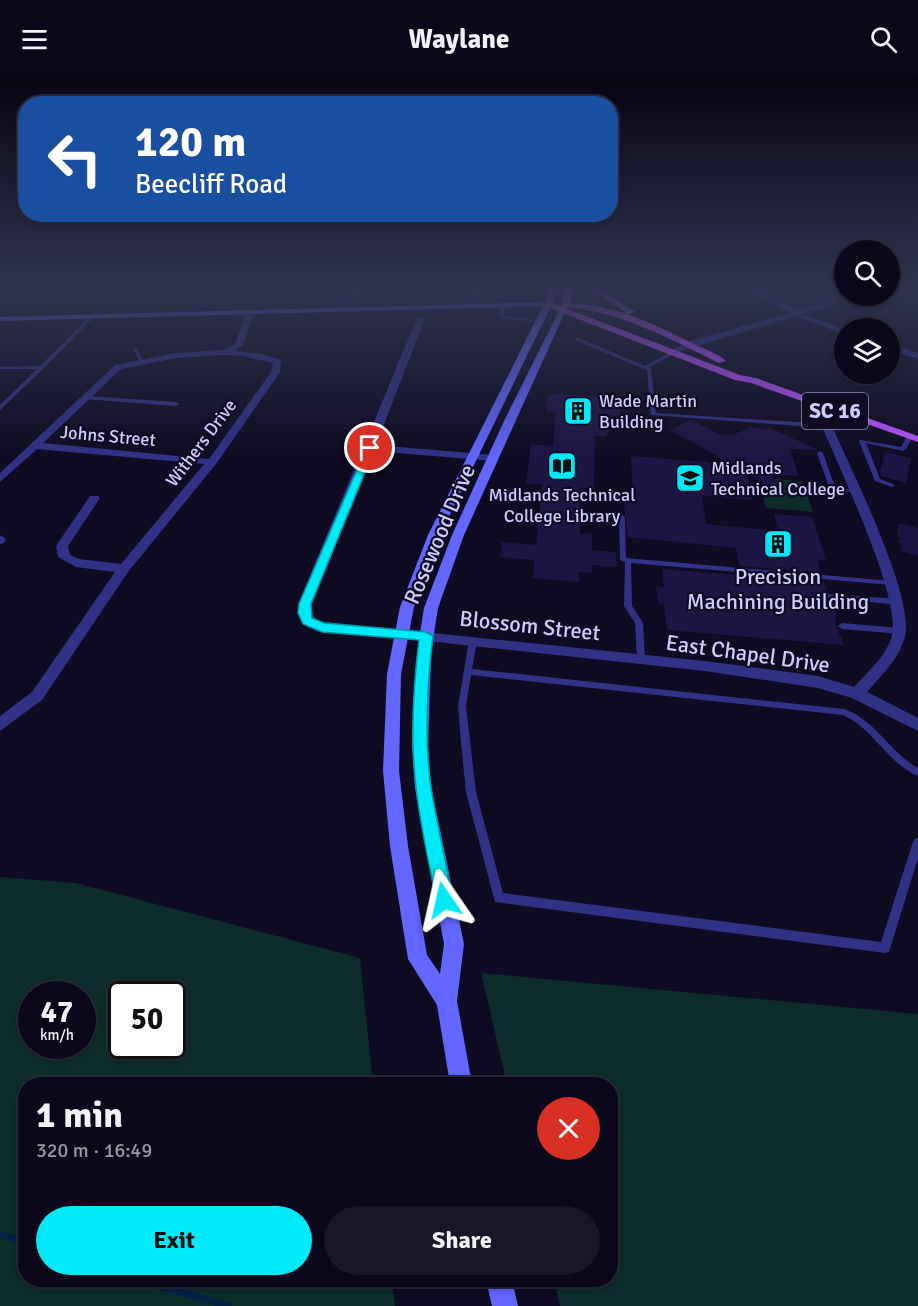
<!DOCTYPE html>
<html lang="en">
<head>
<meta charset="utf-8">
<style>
  :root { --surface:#0a081a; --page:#181627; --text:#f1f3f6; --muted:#999aa2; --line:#2a2939; --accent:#00e9f7 }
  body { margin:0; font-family:Signika,sans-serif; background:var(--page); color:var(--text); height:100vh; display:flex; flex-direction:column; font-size:22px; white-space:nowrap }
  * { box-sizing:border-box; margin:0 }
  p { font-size:20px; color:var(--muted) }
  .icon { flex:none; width:33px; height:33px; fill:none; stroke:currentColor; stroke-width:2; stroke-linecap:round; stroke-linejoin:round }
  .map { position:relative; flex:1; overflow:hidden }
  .panel { position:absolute; left:18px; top:999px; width:600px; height:210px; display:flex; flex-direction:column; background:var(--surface); border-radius:24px; box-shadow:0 3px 9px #0003,0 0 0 2px var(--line) }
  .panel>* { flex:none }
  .banner { position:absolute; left:18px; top:18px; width:600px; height:126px; border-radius:24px; box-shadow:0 3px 9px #0003,0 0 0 2px var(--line); background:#1a4fa0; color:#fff; overflow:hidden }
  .tools { position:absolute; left:834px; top:162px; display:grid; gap:12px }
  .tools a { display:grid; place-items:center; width:66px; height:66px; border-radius:50%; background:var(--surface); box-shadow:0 3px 9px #0003,0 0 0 2px var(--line); font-size:30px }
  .speed { position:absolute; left:18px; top:903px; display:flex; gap:12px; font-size:30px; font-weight:700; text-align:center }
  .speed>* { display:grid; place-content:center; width:78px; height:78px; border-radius:50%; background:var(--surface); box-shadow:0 3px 9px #0003,0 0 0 2px var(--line); line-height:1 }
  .speed small { font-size:15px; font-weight:400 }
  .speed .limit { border:3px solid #111; border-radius:9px; background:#fff; color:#111 }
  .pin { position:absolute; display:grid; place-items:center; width:51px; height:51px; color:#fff; margin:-26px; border:3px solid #fff; border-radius:50%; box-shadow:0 2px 6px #0007 }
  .me { position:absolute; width:66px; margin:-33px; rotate:349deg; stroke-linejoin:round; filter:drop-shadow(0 0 4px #0008) }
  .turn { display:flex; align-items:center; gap:21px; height:126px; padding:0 18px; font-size:27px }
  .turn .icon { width:78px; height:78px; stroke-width:2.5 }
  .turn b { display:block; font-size:42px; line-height:51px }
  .round { display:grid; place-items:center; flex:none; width:63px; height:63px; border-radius:32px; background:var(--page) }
  .headline { display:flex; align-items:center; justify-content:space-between; height:102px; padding:0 18px }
  h1 { font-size:36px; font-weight:700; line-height:45px }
  .cta { display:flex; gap:12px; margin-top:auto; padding:12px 18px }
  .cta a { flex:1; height:69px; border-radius:36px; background:var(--accent); color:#111; font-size:24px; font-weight:700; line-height:69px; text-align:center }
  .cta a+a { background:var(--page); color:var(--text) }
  header { display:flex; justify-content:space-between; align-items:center; height:78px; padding:0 18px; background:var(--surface); font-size:27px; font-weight:700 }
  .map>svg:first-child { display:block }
  .green { fill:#0d2c2a; fill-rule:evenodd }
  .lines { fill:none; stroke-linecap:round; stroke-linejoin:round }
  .stream { stroke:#072045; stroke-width:7 }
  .building { fill:#1d1544 }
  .service { fill:#313285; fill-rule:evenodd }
  .minor { fill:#313285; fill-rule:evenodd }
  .secondary { fill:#6366ff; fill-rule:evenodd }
  .primary { fill:#b753ff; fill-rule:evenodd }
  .route { fill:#00e9f7; stroke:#0097a1; stroke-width:1.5 }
  .labels { text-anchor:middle; stroke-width:4.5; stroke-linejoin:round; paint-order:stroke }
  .far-poi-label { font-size:18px; fill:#cfccff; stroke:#0e0b22; text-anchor:start }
  .far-street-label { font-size:18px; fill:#cfccff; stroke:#0e0b22 }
  .shield { fill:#0e0b22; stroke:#9592bd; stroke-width:1.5 }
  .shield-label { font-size:21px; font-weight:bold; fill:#cfccff }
  .street-label { font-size:22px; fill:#cfccff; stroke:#0e0b22 }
  .poi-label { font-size:22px; fill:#cfccff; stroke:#0e0b22 }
</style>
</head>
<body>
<header><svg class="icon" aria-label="menu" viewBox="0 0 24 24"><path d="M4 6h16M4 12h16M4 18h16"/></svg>Waylane<svg class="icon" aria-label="search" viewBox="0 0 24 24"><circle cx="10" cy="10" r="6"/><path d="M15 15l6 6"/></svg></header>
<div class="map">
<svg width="918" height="1228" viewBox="0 0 918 1228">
  <rect width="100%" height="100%" fill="#0e0b22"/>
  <g class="green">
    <polygon points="763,400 801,403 806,417 766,414"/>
    <polygon points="762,415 808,418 813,434 766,430"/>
    <path d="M0 799 76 805 360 880 373 1006H26V1202H392L395 1228H0ZM82 916V968H32V916ZM172 916V968H122V916Z"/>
    <polygon points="481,895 918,936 918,1228 560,1228 554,1202 610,1202 610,1006 507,1006"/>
  </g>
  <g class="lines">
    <g class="stream">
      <polyline points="0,1156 26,1164"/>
      <polyline points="138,1202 229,1228"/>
    </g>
  </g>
  <g class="building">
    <polygon points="558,315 620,321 620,338 609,338 610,353 605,358 595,358 594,411 581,410 580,455 592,456 592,472 616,474 617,489 592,487 592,495 579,494 579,504 533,500 534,482 500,479 502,464 536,467 542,407 526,405 531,366 553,368 556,334 546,333 548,316 558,317"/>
    <polygon points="691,342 719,356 733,357 750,349 765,352 770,350 818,372 790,371 799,398 772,396 779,417 747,395 753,422 702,418 706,446 778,453 774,436 812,439 826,483 817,482 821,495 739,488 736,470 628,459 623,418 633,419 631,378 731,386 670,352"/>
    <polygon points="885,374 911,380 906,405 881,398 880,394"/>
    <polygon points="899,445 918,450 918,478 900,473 902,466 898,465 899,460 897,459"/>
    <polygon points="662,491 824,504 828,514 825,519 831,522 837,540 835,540 836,548 844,567 667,552 664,526 658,525 656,508 664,509"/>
  </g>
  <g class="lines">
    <g class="service">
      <polygon points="359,210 363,210 342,233 338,233 338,231"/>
      <polygon points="470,210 473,211 479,230 475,229 469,211"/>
      <polygon points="502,227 504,228 504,238 541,243 539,244 500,240 500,228"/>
      <polygon points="91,237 95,238 44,290 0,332 0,327 37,291 0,291 0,289 40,288"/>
      <polygon points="575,260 579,260 645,288 673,273 677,273 677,275 649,289 651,291 656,335 827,346 830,348 827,350 651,337 647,292 575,262"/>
      <polygon points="133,270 137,271 143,283 143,284 139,283"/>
      <polygon points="86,318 176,324 179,326 176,328 84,321 84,319"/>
      <polygon points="908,357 913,358 906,371 903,373 866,365 880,401 895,407 892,409 875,403 859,363 860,362 901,369"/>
      <polygon points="820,373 823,375 835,409 855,412 855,414 821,411 821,409 829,409 817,375"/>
      <polygon points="622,437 625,439 626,480 892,503 896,505 892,507 631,485 632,528 643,545 645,581 641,584 637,581 635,545 624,528 625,484 620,482 619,439"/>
      <polygon points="828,516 898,521 902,524 898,527 831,520 828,520 827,518"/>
      <polygon points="842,545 900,550 904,553 900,556 842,551 838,548"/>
      <path d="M473 560 477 563 472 591 844 631C877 643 889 674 918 690V698C887 685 874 651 843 637L471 597 466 628 476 714 503 815 881 864 913 764 915 761 918 759V780L889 874 885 875 495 824 466 714 461 665 458 628 469 563Z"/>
    </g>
    <g class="minor">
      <polygon points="252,210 267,210 263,212"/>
      <polygon points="747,210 757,210 797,232 822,225 837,215 836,210 844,210 844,218 828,229 804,236 844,251 844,256 796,238 672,276 672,272 687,264 790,235"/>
      <path d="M250 233 254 235 243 267 234 273 263 276 281 282 280 294 216 386 128 494 42 622 0 653V638L32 614 115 494 76 489 58 479 56 468 90 418H98L100 420 68 468 70 477 79 481 121 486 204 386 37 371 0 404V395L115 287 176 275 222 272 235 266 246 235ZM222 277 244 278 273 285 271 294 209 381 43 365 121 291 176 280Z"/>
      <path d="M418 238 425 240 376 367 493 377 498 380 493 383 374 373 312 526 311 534 317 543 705 583 818 598 854 609C867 594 887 578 892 557 901 518 839 390 822 348L820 340 827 329 830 328 835 331 830 340 832 348C850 389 915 519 905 558 900 580 881 598 867 614L918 640V653L852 620 818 610 705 593 308 550 297 535 298 526Z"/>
      <polygon points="890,266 918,275 918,281 890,272"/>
      <polygon points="0,457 6,461 4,465 0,466"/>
    </g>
    <g class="secondary">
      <polygon points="548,224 552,226 440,457 414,529 401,596 399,693 408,768 427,877 440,896 444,866 415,709 412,668 417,575 424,530 452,457 504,343 562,227 569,225 464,457 438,530 431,575 428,668 431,709 464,866 457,923 472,1006 450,1006 437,927 408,881 390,768 383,693 387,596 400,529 428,457 543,228 0,243 0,239"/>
      <polygon points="486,1202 512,1202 518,1228 492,1228"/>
    </g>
    <g class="primary">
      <polygon points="547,210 555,210 552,225 740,297 756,300 918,358 918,364 751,305 735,302 545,228"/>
      <path d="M564 210H572L570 226C614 225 660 249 698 268 707 272 719 276 726 283L719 285C670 261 618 232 563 229Z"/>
      <polygon points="590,210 599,210 635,234 628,236"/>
    </g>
  </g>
  <linearGradient id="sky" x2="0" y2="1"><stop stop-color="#080613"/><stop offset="0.55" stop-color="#30344f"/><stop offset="1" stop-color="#30344f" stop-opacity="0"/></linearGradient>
  <rect width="918" height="382" fill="url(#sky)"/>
  <path class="route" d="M367 368 375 370 311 526 312 540 324 545 426 554 433 558C427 608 424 659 431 709 437 747 446 784 453 822L450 828 444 830 438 828 436 822C429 784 420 747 416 709 410 660 413 610 419 562L322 554 303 546 298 535 299 526Z"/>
  <defs>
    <g id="building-square" transform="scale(1.5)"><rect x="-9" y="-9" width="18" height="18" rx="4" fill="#00e9f7" stroke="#0e0b22"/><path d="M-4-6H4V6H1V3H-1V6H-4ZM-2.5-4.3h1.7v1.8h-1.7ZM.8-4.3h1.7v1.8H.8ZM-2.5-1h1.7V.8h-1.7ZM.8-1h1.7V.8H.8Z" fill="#111"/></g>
    <g id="library-square" transform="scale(1.5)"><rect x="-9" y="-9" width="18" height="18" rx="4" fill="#00e9f7" stroke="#0e0b22"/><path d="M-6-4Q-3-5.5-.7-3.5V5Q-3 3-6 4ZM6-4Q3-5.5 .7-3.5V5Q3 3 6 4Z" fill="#111"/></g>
    <g id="school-square" transform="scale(1.5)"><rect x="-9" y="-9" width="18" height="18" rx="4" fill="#00e9f7" stroke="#0e0b22"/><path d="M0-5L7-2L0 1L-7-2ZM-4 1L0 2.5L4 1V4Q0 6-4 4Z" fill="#111"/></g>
  </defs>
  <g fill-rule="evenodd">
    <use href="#building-square" x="578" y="333"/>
    <use href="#library-square" x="562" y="388"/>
    <use href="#school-square" x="690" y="400"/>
    <use href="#building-square" x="778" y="466"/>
  </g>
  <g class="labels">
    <g class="far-poi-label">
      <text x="599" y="329">Wade Martin<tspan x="599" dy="21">Building</tspan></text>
      <text x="711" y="396">Midlands<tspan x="711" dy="21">Technical College</tspan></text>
      <text x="562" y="423" text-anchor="middle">Midlands Technical<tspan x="562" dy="21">College Library</tspan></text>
    </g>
    <g class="far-street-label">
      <text transform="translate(108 358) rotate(5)" y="6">Johns Street</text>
      <text transform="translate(201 365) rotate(-53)" y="6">Withers Drive</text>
    </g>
    <rect class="shield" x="802" y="315" width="66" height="36" rx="4.5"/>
    <g class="shield-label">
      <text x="835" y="340">SC 16</text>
    </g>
    <g class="street-label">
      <text transform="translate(439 456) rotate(-67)" y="8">Rosewood Drive</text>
      <text transform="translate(530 547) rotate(6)" y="8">Blossom Street</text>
      <text transform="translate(748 575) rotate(8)" y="8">East Chapel Drive</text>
    </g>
    <g class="poi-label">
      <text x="778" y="506">Precision<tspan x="778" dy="25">Machining Building</tspan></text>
    </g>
  </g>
</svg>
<div class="tools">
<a><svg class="icon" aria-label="search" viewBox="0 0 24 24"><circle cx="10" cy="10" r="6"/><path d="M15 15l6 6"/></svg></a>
<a><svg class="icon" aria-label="layers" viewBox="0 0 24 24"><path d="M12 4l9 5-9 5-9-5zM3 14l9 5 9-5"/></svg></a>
</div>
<div class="speed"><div>47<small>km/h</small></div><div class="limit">50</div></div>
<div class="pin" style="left:370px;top:370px;background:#d93025"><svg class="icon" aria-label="arrive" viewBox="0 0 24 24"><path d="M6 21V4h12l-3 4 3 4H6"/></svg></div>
<svg class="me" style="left:444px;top:822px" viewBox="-20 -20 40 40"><path d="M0-17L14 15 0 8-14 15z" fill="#00e9f7" stroke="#fff" stroke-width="4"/></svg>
<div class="banner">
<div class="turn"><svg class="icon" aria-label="left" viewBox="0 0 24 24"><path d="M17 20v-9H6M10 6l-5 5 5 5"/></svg><div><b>120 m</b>Beecliff Road</div></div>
</div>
<section class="panel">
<div class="headline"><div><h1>1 min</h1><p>320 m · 16:49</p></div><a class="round" style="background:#d93025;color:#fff"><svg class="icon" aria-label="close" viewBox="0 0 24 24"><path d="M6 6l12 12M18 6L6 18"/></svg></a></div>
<div class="cta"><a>Exit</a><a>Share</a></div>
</section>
</div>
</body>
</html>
